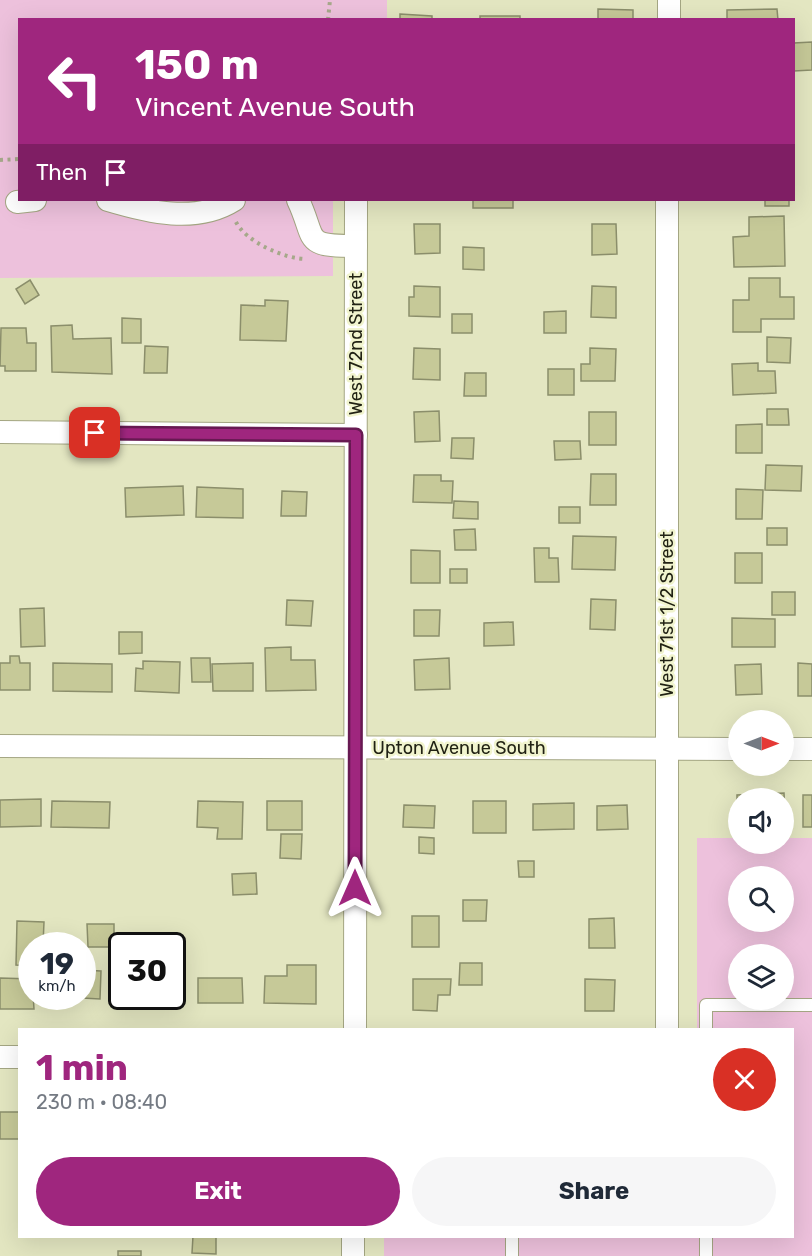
<!DOCTYPE html>
<html lang="en">
<head>
<meta charset="utf-8">
<style>
  :root { --surface:#fff; --page:#f6f6f7; --text:#1f2937; --muted:#747a83; --accent:#9f267e }
  body { margin:0; font-family:Rubik,sans-serif; background:var(--page); color:var(--text); height:100vh; display:flex; flex-direction:column; font-size:22px; white-space:nowrap }
  * { box-sizing:border-box; margin:0 }
  p { font-size:20px; color:var(--muted) }
  .icon { flex:none; width:33px; height:33px; fill:none; stroke:currentColor; stroke-width:2; stroke-linecap:round; stroke-linejoin:round }
  .map { position:relative; flex:1; overflow:hidden }
  .details { position:absolute; left:18px; top:1028px; width:776px; height:210px; display:flex; flex-direction:column; background:var(--surface); border-radius:0px; box-shadow:0 6px 24px #0002 }
  .details>* { flex:none }
  .banner { position:absolute; left:18px; top:18px; width:777px; height:183px; border-radius:0px; box-shadow:0 6px 24px #0002; background:#9f267e; color:#fff; overflow:hidden }
  .needle { width:39px; rotate:90deg }
  .fabs { position:absolute; left:728px; top:710px; display:grid; gap:12px }
  .fabs a { display:grid; place-items:center; width:66px; height:66px; border-radius:50%; background:var(--surface); box-shadow:0 6px 24px #0002; font-size:30px }
  .speed { position:absolute; left:18px; top:932px; display:flex; gap:12px; font-size:30px; font-weight:700; text-align:center }
  .speed>* { display:grid; place-content:center; width:78px; height:78px; border-radius:50%; background:var(--surface); box-shadow:0 6px 24px #0002; line-height:1 }
  .speed small { font-size:15px; font-weight:400 }
  .speed .limit { border:3px solid #111; border-radius:9px; background:#fff; color:#111 }
  .pin { position:absolute; display:grid; place-items:center; width:51px; height:51px; color:#fff; margin:-26px; border-radius:12px; box-shadow:0 3px 9px #0006 }
  .me { position:absolute; width:66px; margin:-33px; rotate:0deg; stroke-linejoin:round; filter:drop-shadow(0 0 4px #0008) }
  .turn { display:flex; align-items:center; gap:21px; height:126px; padding:0 18px; font-size:27px }
  .turn .icon { width:78px; height:78px; stroke-width:2.5 }
  .turn b { display:block; font-size:42px; line-height:51px }
  .then { display:flex; align-items:center; height:57px; padding:0 18px; background:#0003; gap:12px; font-size:22px }
  .round { display:grid; place-items:center; flex:none; width:63px; height:63px; border-radius:32px; background:var(--page) }
  .summary { display:flex; align-items:center; justify-content:space-between; height:102px; padding:0 18px }
  h1 { font-size:36px; font-weight:700; line-height:45px; color:var(--accent) }
  .button { display:flex; gap:12px; margin-top:auto; padding:12px 18px }
  .button a { flex:1; height:69px; border-radius:36px; background:var(--accent); color:#fff; font-size:24px; font-weight:700; line-height:69px; text-align:center }
  .button a+a { background:var(--page); color:var(--text) }
  .map>svg:first-child { display:block }
  .green { fill:#edc1dc; fill-rule:evenodd }
  .building { fill:#c6c998; stroke:#8b8e6b; stroke-width:1.5 }
  .lines { fill:none; stroke-linecap:round; stroke-linejoin:round }
  .lane-casing { stroke:#a4a683; stroke-width:14 }
  .street-casing { stroke:#a4a683; stroke-width:24 }
  .path { stroke:#a6a88a; stroke-width:4; stroke-dasharray:3 4.5; stroke-linecap:butt }
  .lane { stroke:#fff; stroke-width:12 }
  .street { stroke:#fff; stroke-width:22 }
  .route-casing { stroke:#671952; stroke-width:15 }
  .route { stroke:#9f267e; stroke-width:10 }
  .labels { text-anchor:middle; stroke-width:5; stroke-linejoin:round; paint-order:stroke }
  .street-label { font-size:18px; fill:#212214; stroke:#f1f4ce }
</style>
</head>
<body>
<div class="map">
<svg width="812" height="1256" viewBox="0 0 812 1256">
  <rect width="100%" height="100%" fill="#e3e6c1"/>
  <g class="green">
    <polygon points="0,0 387,0 387,19 20,20 20,200 333,200 333,276 0,278"/>
    <path d="M697 838H738V843H783V838H812V1256H384V1236H792V1029H697ZM738 876H783V921H738ZM738 954H783V999H738Z"/>
  </g>
  <g class="building">
    <polygon points="598,9 633,10 633,20 598,20"/>
    <polygon points="777,9 778,20 727,20 727,10"/>
    <polygon points="400,14 432,16 432,20 400,20"/>
    <rect x="480" y="16" width="40" height="4"/>
    <polygon points="812,42 812,70 794,71 794,43"/>
    <rect x="473" y="200" width="40" height="8"/>
    <rect x="765" y="200" width="24" height="6"/>
    <polygon points="784,216 785,266 734,267 733,237 749,236 749,217"/>
    <polygon points="414,224 440,224 440,253 415,254"/>
    <polygon points="592,224 616,224 617,254 592,255"/>
    <polygon points="463,247 484,248 484,270 463,269"/>
    <polygon points="749,278 780,278 780,297 794,297 794,319 761,319 761,332 733,332 733,300 749,300"/>
    <polygon points="30,280 39,295 25,304 16,289"/>
    <polygon points="414,286 440,287 440,317 409,316 409,297 414,297"/>
    <polygon points="592,286 616,287 616,318 591,317"/>
    <polygon points="265,300 288,301 286,341 240,340 241,305 265,306"/>
    <polygon points="566,311 566,333 544,333 544,312"/>
    <rect x="452" y="314" width="20" height="19"/>
    <polygon points="122,318 141,319 141,343 122,343"/>
    <polygon points="72,325 73,339 111,338 112,374 52,372 51,326"/>
    <polygon points="1,328 26,328 27,343 36,343 36,371 5,371 5,366 0,366"/>
    <polygon points="767,337 791,338 790,363 767,362"/>
    <polygon points="145,346 168,347 167,373 144,373"/>
    <polygon points="414,348 440,349 440,380 413,379"/>
    <polygon points="590,348 616,349 615,381 581,381 581,364 590,364"/>
    <polygon points="758,363 758,371 775,371 776,393 733,395 732,364"/>
    <rect x="548" y="369" width="26" height="26"/>
    <polygon points="465,373 486,373 486,396 464,396"/>
    <polygon points="767,409 788,409 789,425 767,425"/>
    <polygon points="439,411 440,441 415,442 414,412"/>
    <rect x="589" y="412" width="27" height="33"/>
    <polygon points="762,424 762,453 736,453 736,425"/>
    <polygon points="452,438 474,438 473,459 451,458"/>
    <polygon points="554,441 580,441 581,459 555,460"/>
    <polygon points="766,465 802,466 801,491 765,490"/>
    <polygon points="591,474 616,474 616,505 590,505"/>
    <polygon points="414,475 441,475 441,481 453,481 452,503 413,502"/>
    <polygon points="183,486 184,515 126,517 125,488"/>
    <polygon points="197,487 243,489 243,518 196,517"/>
    <polygon points="736,489 763,490 762,519 736,519"/>
    <polygon points="282,491 307,492 306,516 281,516"/>
    <polygon points="454,501 478,502 478,519 453,518"/>
    <rect x="559" y="507" width="21" height="16"/>
    <rect x="767" y="528" width="20" height="17"/>
    <polygon points="475,529 476,550 455,550 454,530"/>
    <polygon points="573,536 616,537 615,570 572,569"/>
    <polygon points="534,548 549,548 549,558 558,558 559,582 535,582"/>
    <polygon points="411,550 440,551 440,583 411,583"/>
    <rect x="735" y="553" width="27" height="30"/>
    <rect x="450" y="569" width="17" height="14"/>
    <rect x="772" y="592" width="23" height="23"/>
    <polygon points="591,599 616,600 615,630 590,629"/>
    <polygon points="287,600 313,601 311,626 286,625"/>
    <polygon points="44,608 45,646 21,647 20,609"/>
    <polygon points="414,610 440,610 439,636 414,636"/>
    <polygon points="732,618 775,619 775,647 732,647"/>
    <polygon points="513,622 514,645 484,646 484,623"/>
    <polygon points="119,632 142,632 142,653 119,654"/>
    <polygon points="291,647 291,660 315,660 316,690 266,691 265,648"/>
    <polygon points="10,656 19,656 20,663 30,663 30,690 0,690 0,663 10,663"/>
    <polygon points="191,658 210,658 211,682 192,682"/>
    <polygon points="449,658 450,689 415,690 414,660"/>
    <polygon points="143,661 180,662 179,693 135,691 136,668 143,669"/>
    <polygon points="53,663 112,664 112,692 53,691"/>
    <polygon points="253,663 253,691 213,691 212,664"/>
    <polygon points="798,663 812,664 812,696 798,696"/>
    <polygon points="761,664 762,694 736,695 735,665"/>
    <polygon points="784,793 785,816 783,816 783,798 738,798 737,817 737,795"/>
    <rect x="803" y="795" width="9" height="32"/>
    <polygon points="41,799 41,826 0,827 0,800"/>
    <polygon points="52,801 110,802 109,828 51,827"/>
    <polygon points="198,801 243,802 242,839 217,839 218,828 197,827"/>
    <rect x="267" y="801" width="35" height="29"/>
    <rect x="473" y="801" width="33" height="32"/>
    <polygon points="574,803 574,829 533,830 533,804"/>
    <polygon points="404,805 435,806 434,828 403,827"/>
    <polygon points="627,805 628,829 597,830 597,806"/>
    <polygon points="281,834 302,834 301,859 280,858"/>
    <polygon points="419,837 434,838 434,854 419,853"/>
    <polygon points="518,861 534,861 534,877 519,877"/>
    <polygon points="256,873 257,894 233,895 232,874"/>
    <polygon points="463,900 487,900 486,921 463,921"/>
    <rect x="412" y="916" width="27" height="31"/>
    <polygon points="614,918 615,948 589,948 589,919"/>
    <polygon points="17,921 44,922 43,945 32,945 32,966 16,965"/>
    <polygon points="87,924 114,924 114,947 88,947"/>
    <polygon points="460,963 482,963 482,985 459,985"/>
    <polygon points="287,965 316,965 316,1004 264,1003 265,976 287,976"/>
    <polygon points="173,967 174,1003 123,1004 123,996 172,996"/>
    <polygon points="82,970 101,971 100,999 63,997 82,996"/>
    <polygon points="0,978 32,979 34,1009 0,1009"/>
    <polygon points="198,978 242,978 243,1003 198,1003"/>
    <polygon points="413,979 451,979 450,995 438,995 437,1011 413,1010"/>
    <polygon points="585,979 615,980 614,1011 585,1011"/>
    <rect x="0" y="1112" width="20" height="27"/>
    <polygon points="193,1236 216,1236 216,1254 192,1253"/>
    <rect x="118" y="1251" width="23" height="5"/>
  </g>
  <g class="lines">
    <g class="lane-casing">
      <g id="lane">
        <polyline points="706,1029 706,1005 812,1005"/>
        <polyline points="512,1236 512,1256"/>
        <polyline points="706,1236 706,1256"/>
      </g>
    </g>
    <g class="street-casing">
      <g id="street">
        <polyline points="669,20 669,0"/>
        <path d="M108 200C148 212 196 224 234 200"/>
        <path d="M298 200C317 240 301 246 356 246"/>
        <polyline points="667,200 667,1029"/>
        <polyline points="17,202 35,200"/>
        <polyline points="0,432 356,435"/>
        <polyline points="0,746 738,749"/>
        <polyline points="783,749 812,749"/>
        <polyline points="355,1029 356,200"/>
        <polyline points="0,1057 20,1057"/>
        <polyline points="353,1256 353,1236"/>
      </g>
    </g>
    <g class="path">
      <polyline points="328,20 330,0"/>
      <polyline points="0,160 20,159"/>
      <path d="M236 222C246 242 285 259 306 259"/>
    </g>
    <use href="#lane" class="lane"/>
    <use href="#street" class="street"/>
  </g>
  <g class="lines">
    <g class="route-casing">
      <polyline id="route" points="95,433 356,435 355,888"/>
    </g>
    <use href="#route" class="route"/>
  </g>
  <g class="labels">
    <g class="street-label">
      <text transform="translate(356 344) rotate(-90)" y="6">West 72nd Street</text>
      <text transform="translate(667 614) rotate(-90)" y="6">West 71st 1/2 Street</text>
      <text x="459" y="754">Upton Avenue South</text>
    </g>
  </g>
</svg>
<div class="fabs">
<a><svg class="needle" viewBox="-14 -14 28 28"><path d="M0-13l5 13h-10z" fill="#e53935"/><path d="M0 13l5-13h-10z" fill="#747a83"/></svg></a>
<a><svg class="icon" aria-label="sound" viewBox="0 0 24 24"><path d="M4 9h4l5-4v14l-5-4H4zM17 9q2 3 0 6"/></svg></a>
<a><svg class="icon" aria-label="search" viewBox="0 0 24 24"><circle cx="10" cy="10" r="6"/><path d="M15 15l6 6"/></svg></a>
<a><svg class="icon" aria-label="layers" viewBox="0 0 24 24"><path d="M12 4l9 5-9 5-9-5zM3 14l9 5 9-5"/></svg></a>
</div>
<div class="speed"><div>19<small>km/h</small></div><div class="limit">30</div></div>
<div class="pin" style="left:95px;top:433px;background:#d93025"><svg class="icon" aria-label="arrive" viewBox="0 0 24 24"><path d="M6 21V4h12l-3 4 3 4H6"/></svg></div>
<svg class="me" style="left:355px;top:888px" viewBox="-20 -20 40 40"><path d="M0-17L14 15 0 8-14 15z" fill="#9f267e" stroke="#fff" stroke-width="4"/></svg>
<div class="banner">
<div class="turn"><svg class="icon" aria-label="left" viewBox="0 0 24 24"><path d="M17 20v-9H6M10 6l-5 5 5 5"/></svg><div><b>150 m</b>Vincent Avenue South</div></div>
<div class="then">Then<svg class="icon" aria-label="arrive" viewBox="0 0 24 24"><path d="M6 21V4h12l-3 4 3 4H6"/></svg></div>
</div>
<section class="details">
<div class="summary"><div><h1>1 min</h1><p>230 m · 08:40</p></div><a class="round" style="background:#d93025;color:#fff"><svg class="icon" aria-label="close" viewBox="0 0 24 24"><path d="M6 6l12 12M18 6L6 18"/></svg></a></div>
<div class="button"><a>Exit</a><a>Share</a></div>
</section>
</div>
</body>
</html>
